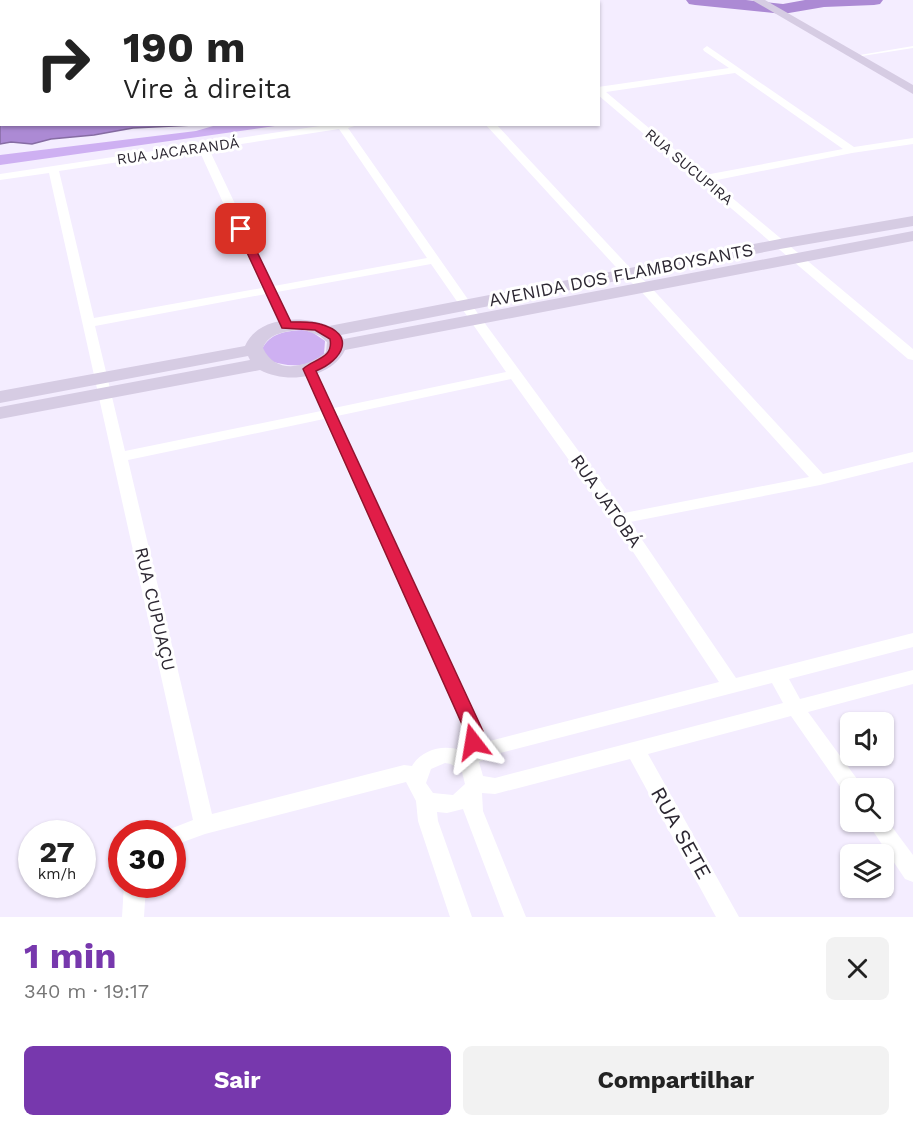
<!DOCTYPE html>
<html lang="pt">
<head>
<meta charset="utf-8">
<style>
  :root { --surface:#fff; --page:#f2f2f2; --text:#222; --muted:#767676; --accent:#7738ad }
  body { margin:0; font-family:"Work Sans",sans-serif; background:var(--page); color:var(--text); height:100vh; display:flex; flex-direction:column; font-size:22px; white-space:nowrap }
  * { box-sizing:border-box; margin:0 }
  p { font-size:20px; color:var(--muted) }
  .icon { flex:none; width:33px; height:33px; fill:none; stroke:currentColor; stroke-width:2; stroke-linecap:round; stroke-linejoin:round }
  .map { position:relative; height:917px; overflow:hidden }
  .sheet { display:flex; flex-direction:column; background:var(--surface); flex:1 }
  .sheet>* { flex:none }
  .banner { position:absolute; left:0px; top:0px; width:600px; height:126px; box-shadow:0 2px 4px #0004; background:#fff; color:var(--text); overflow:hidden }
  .fabs { position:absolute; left:840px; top:712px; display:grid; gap:12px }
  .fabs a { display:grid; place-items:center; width:54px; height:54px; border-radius:9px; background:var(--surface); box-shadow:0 2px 4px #0004; font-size:30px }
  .speed { position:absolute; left:18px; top:820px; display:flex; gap:12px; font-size:30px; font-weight:700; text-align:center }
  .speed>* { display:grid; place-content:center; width:78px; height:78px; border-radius:50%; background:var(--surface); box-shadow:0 2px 4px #0004; line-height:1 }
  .speed small { font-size:15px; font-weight:400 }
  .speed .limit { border:9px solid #d22; background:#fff; color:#111 }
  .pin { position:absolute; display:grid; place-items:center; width:51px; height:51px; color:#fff; margin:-26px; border-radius:12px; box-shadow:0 3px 9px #0006 }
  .me { position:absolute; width:66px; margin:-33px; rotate:346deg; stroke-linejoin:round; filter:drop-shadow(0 0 4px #0008) }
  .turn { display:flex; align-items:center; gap:21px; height:126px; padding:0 24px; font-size:27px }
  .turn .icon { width:78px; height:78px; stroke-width:2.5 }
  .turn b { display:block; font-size:42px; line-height:51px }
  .round { display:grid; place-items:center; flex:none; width:63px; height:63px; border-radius:9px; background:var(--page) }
  .summary { display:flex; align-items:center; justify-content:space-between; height:102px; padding:0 24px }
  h1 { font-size:36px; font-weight:700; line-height:45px; color:var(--accent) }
  .primary-button { display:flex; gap:12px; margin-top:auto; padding:12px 24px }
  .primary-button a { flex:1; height:69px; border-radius:9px; background:var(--accent); color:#fff; font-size:24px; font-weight:700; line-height:69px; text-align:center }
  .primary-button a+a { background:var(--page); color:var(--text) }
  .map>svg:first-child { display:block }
  .green { fill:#ceb0f2 }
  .water { fill:#ac8ad4; stroke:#866ca3; stroke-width:1.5 }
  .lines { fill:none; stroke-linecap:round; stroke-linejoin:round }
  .river { fill:#ac8ad4; fill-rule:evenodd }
  .lane { fill:#fff; fill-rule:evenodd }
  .street { fill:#fff; fill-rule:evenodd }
  .secondary { fill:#d6cce3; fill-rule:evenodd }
  .route { fill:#e11d48; stroke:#92132f; stroke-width:1.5 }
  .labels { text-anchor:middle; stroke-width:6; stroke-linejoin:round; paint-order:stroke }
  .far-street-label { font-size:15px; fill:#2c2732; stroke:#fff }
  .street-label { font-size:18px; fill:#2c2732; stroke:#fff }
  .near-street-label { font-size:21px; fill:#2c2732; stroke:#fff }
</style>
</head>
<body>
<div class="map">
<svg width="913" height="917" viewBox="0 0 913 917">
  <rect width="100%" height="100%" fill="#f4edff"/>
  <g class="green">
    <polygon points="220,124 282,125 0,165 0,155 196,131"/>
    <path d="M302 330 312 332 325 341 324 354C307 369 288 367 267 360L262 349C270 333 286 331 302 330Z"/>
  </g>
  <polygon class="water" points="0,59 2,124 194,125 133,128 94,135 51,139 32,144 11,142 0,144"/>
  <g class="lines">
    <g class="river">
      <polygon points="567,0 592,0 566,2"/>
      <polygon points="686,0 746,0 783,4 805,0 883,0 880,4 874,5 824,7 783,14 695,5 689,4"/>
    </g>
    <polygon class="lane" points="913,46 913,48 856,57 854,56"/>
    <g class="street">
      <polygon points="10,0 18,0 9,2"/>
      <polygon points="96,0 104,0 105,2 97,2"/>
      <polygon points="196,0 215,0 193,2"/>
      <polygon points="287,0 306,0 284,2"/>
      <polygon points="0,26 2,26 0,31"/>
      <path d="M707 46 854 147 913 138V144L852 153 712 181 913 349V360L908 359 598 95V87L729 68 704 51 703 49ZM735 73 843 149 705 175 606 92Z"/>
      <path d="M333 124H361L348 128 481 318 624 513 809 477 639 289 625 277 485 124H496L633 271 647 283 823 474 913 452V462L820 485 630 522 736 678 913 633V647L789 679 800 699 913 670V684L808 712 860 783 863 789H850V797L846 795 791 716 648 754 739 917H716L630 759 495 794 482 793 483 811 526 917H504L463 809 447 813 437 812 438 821 472 917H450L418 821 416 801 406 782 205 834 172 846V834H163L165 831 193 820 49 173 0 180V174ZM339 129 427 258 274 286 209 149ZM199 150 262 288 94 318 59 171ZM431 264 506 372 334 408 316 369 309 365 302 369 321 411 125 451 95 326 266 294 280 325 286 329 292 325 277 292ZM511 379 614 523 719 682 482 743 484 731 337 416ZM324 419 464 731 460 750C443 744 421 750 412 766L404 765 212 814 128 460ZM772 683 783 703 495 778 483 776 479 762 496 754ZM445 763 451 764 462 772 465 784 453 795 433 793 426 783 431 769Z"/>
      <polygon points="884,816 913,855 913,882 905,879 867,822 884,822"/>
      <polygon points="124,885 146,885 144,917 122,917"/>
    </g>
    <g class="secondary">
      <polygon points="409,0 431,0 408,2"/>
      <polygon points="452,0 475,0 451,2"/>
      <polygon points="752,0 765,0 913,85 913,94"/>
      <rect x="0" y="50" width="2" height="8"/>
      <path d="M913 216V226L780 249 341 335 344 339 913 231V241L345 350C331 379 286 384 260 370L0 419V407L250 360 248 356 0 403V391L245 346C258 316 304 315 329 326L780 239ZM302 329 320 336 327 342 326 352C307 368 275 375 263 348 269 332 287 332 302 329Z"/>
    </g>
  </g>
  <path class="route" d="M241 225 246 229 291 322C300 322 311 321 320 324 357 334 343 360 316 371L483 731 479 747 473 749 467 747 464 742 465 731 303 369C313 359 334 359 330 339L315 330 282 328 236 229Z"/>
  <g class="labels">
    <g class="far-street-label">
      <text transform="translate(178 151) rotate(-8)" y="5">RUA JACARANDÁ</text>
      <text transform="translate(689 167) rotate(40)" y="5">RUA SUCUPIRA</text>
    </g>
    <g class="street-label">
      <text transform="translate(621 275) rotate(-11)" y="6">AVENIDA DOS FLAMBOYSANTS</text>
      <text transform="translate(606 501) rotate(55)" y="6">RUA JATOBÁ</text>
      <text transform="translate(155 609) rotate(77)" y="6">RUA CUPUAÇU</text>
    </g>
    <g class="near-street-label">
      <text transform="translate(681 833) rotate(61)" y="7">RUA SETE</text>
    </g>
  </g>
</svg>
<div class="fabs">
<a><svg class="icon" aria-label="sound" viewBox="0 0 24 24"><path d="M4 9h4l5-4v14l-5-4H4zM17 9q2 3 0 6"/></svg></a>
<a><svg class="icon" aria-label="search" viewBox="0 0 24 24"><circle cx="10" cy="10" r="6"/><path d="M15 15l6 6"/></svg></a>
<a><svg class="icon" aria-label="layers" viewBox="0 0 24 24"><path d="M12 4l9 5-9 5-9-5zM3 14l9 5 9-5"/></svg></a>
</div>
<div class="speed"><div>27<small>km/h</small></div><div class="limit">30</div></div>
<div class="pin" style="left:241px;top:229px;background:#d93025"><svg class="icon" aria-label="arrive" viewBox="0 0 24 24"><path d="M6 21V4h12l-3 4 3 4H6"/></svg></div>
<svg class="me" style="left:473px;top:742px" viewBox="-20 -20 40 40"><path d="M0-17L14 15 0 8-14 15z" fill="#e11d48" stroke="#fff" stroke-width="4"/></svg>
<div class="banner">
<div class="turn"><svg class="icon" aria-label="right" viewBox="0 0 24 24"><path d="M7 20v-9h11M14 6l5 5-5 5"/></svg><div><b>190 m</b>Vire à direita</div></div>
</div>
</div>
<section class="sheet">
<div class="summary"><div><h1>1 min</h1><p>340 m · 19:17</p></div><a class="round"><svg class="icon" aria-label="close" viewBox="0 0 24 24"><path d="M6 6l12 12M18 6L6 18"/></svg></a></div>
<div class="primary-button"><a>Sair</a><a>Compartilhar</a></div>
</section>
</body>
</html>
